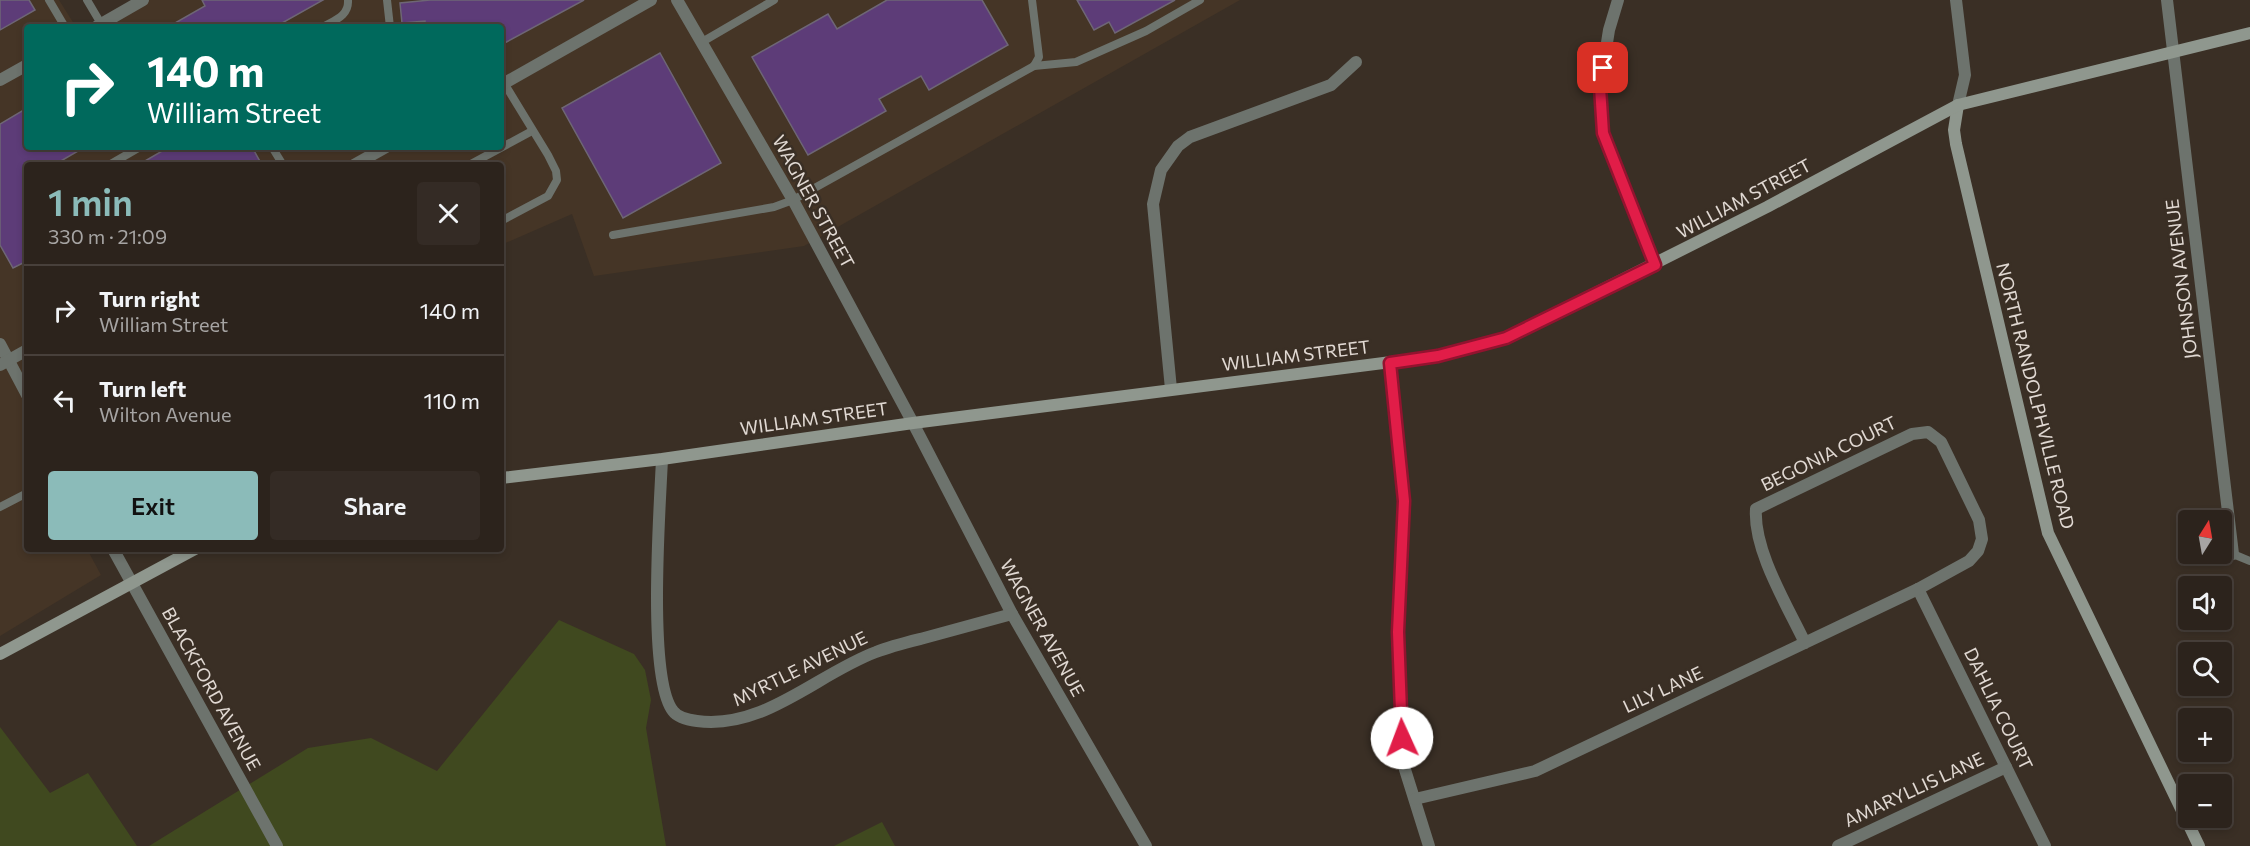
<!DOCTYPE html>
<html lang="en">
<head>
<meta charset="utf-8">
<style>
  :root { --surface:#2c231c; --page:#342b25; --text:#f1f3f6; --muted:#a6a4a3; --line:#48403b; --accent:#8bbbb9 }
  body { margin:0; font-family:Commissioner,sans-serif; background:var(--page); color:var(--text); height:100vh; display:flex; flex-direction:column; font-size:22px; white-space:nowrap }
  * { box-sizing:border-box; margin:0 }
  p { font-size:20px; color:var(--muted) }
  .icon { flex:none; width:33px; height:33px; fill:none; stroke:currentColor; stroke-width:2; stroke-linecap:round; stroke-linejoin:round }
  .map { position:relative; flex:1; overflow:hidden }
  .details { position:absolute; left:24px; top:162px; width:480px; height:390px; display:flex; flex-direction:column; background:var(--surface); border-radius:6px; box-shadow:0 3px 9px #0003,0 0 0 2px var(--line) }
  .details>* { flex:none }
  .top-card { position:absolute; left:24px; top:24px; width:480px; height:126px; border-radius:6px; box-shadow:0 3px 9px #0003,0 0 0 2px var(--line); background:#00695c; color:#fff; overflow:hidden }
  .needle { width:39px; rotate:11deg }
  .controls { position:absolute; left:2178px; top:510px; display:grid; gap:12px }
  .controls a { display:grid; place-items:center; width:54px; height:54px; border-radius:6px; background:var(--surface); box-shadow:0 3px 9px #0003,0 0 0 2px var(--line); font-size:30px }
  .pin { position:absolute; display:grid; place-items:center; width:51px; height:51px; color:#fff; margin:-26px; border-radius:12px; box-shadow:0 3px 9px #0006 }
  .me { position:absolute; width:66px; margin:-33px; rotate:358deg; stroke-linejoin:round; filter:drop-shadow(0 0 4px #0008) }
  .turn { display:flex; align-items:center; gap:21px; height:126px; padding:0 24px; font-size:27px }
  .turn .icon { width:78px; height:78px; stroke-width:2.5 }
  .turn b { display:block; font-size:42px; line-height:51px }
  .round { display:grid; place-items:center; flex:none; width:63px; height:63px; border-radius:6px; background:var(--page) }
  .summary { display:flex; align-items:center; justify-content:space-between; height:102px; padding:0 24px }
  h1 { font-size:36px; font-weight:600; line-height:45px; color:var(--accent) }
  .button { display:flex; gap:12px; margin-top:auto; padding:12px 24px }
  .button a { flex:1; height:69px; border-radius:6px; background:var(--accent); color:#111; font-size:24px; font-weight:600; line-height:69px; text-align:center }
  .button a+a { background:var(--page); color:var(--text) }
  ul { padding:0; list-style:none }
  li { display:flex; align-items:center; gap:18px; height:90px; padding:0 24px; border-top:2px solid var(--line) }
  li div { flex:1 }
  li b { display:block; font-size:22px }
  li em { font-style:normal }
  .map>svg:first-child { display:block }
  .built { fill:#453526 }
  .green { fill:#40491f }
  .building { fill:#5d3c78; stroke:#6e6675; stroke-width:1.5 }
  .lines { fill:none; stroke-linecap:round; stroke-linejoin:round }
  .lane { stroke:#6d736d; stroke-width:8 }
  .street { stroke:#6d736d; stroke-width:12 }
  .secondary { stroke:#8f978e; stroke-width:12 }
  .route-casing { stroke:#92132f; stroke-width:15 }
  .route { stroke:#e11d48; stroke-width:10 }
  .labels { text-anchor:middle; stroke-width:5; stroke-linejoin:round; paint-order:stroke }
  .street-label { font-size:18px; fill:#e1d9d3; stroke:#3a2f25 }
</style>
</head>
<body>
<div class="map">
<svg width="2250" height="846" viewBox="0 0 2250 846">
  <rect width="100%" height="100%" fill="#3a2f25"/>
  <polygon class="built" points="0,0 59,0 76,27 27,27 27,147 501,147 501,27 92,27 140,0 1240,0 804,246 594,276 572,214 501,245 501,165 27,165 27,549 87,549 101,575 0,636"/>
  <g class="green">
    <polygon points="559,620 634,654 645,670 651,700 646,728 666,846 149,846 308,748 371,738 437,771"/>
    <polygon points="0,727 50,793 88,773 137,846 0,846"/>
    <polygon points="882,822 895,846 834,846"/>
  </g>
  <g class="building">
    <polygon points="0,0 29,0 35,10 0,30"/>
    <polygon points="202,0 323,0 275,27 168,27 205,6"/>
    <polygon points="430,0 584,0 501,45 501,27 425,27 425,21 402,23 400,3"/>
    <polygon points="887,0 982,0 1008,45 929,90 921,76 879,99 886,111 808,155 752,57 828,14 837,29"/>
    <polygon points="1077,0 1175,0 1115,33 1109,22 1094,30"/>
    <polygon points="660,53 721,163 623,218 562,108"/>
    <polygon points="27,108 27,147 85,147 54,165 27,165 27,261 13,268 0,245 0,124"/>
    <polygon points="169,147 252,147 262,165 138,165"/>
  </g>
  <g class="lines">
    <g class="lane">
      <polyline points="49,0 65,27"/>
      <polyline points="87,0 103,27"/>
      <polyline points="387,0 390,27"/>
      <path d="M323 27C335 20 349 16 348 0"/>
      <polyline points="702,42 774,0"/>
      <polyline points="1034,66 1076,62 1146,31 1200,0"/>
      <polyline points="272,147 283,165"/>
      <polyline points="109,165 140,147"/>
      <polyline points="469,165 532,131"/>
      <polyline points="501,221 548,196 557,180 556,171 548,155 504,83"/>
      <polyline points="613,235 774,207 793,200 1034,66 1039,57 1032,0"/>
      <polyline points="0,507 27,493"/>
      <polyline points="2233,554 2250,561"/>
    </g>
    <g class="street">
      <polyline points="677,0 793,200 913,423 1012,614 1146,846"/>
      <polyline points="1618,0 1609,30 1600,87 1603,133 1655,265"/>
      <polyline points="1956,0 1965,75 1958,105"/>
      <polyline points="2167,0 2233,554"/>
      <polyline points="96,27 143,0"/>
      <polyline points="0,80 27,65"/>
      <polyline points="501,85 651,0"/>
      <polyline points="354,165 386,147"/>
      <polyline points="0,344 27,395"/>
      <polyline points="1390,363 1404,501 1398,632 1402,760 1429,846"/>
      <polyline points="0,365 27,350"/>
      <polyline points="1171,389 1153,204 1161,170 1178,146 1190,137 1331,85 1356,62"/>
      <path d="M662 459C660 506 647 678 673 711 678 718 689 720 697 721 764 730 817 674 876 652 891 646 908 642 924 638 953 630 982 622 1012 614"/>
      <polyline points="113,549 277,846"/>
      <polyline points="1918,589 2045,846"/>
      <path d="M1415 799 1535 771 1918 589 1969 561 1978 551 1982 539 1979 520 1941 442 1928 432 1912 434 1756 509C1753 550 1787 605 1805 643"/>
      <polyline points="1838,846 2006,767"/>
    </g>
    <g class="secondary">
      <polyline points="1958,105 1954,130 1956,144 2048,533 2199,846"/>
      <polyline points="501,478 662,459 913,423 1438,356 1506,338 1767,207 1958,105 2250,33"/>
      <polyline points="0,654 195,549"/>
    </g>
  </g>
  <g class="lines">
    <g class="route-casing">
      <polyline id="route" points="1402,738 1398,632 1404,501 1390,363 1438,356 1506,338 1655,265 1603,133 1600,87 1603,68"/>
    </g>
    <use href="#route" class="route"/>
  </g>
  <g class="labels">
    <g class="street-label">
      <text transform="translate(1744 199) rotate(-28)" y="6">WILLIAM STREET</text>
      <text transform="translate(813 202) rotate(61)" y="6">WAGNER STREET</text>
      <text transform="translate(2182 279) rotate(-97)" y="6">JOHNSON AVENUE</text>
      <text transform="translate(1296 356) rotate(-7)" y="6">WILLIAM STREET</text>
      <text transform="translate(2035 396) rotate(76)" y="6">NORTH RANDOLPHVILLE ROAD</text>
      <text transform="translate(814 419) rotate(-8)" y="6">WILLIAM STREET</text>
      <text transform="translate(1829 454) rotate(-26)" y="6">BEGONIA COURT</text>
      <text transform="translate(1042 628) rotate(61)" y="6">WAGNER AVENUE</text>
      <text transform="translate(800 669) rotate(-26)" y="6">MYRTLE AVENUE</text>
      <text transform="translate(211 689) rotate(61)" y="6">BLACKFORD AVENUE</text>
      <text transform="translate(1663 690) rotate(-25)" y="6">LILY LANE</text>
      <text transform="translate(1998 709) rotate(64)" y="6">DAHLIA COURT</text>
      <text transform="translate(1914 790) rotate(-25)" y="6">AMARYLLIS LANE</text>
    </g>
  </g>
</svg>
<div class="controls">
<a><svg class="needle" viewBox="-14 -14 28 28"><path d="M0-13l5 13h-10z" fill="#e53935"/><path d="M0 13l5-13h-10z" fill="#a6a4a3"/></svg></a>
<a><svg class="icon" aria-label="sound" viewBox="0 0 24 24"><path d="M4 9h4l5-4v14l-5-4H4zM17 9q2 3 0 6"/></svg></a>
<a><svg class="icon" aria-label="search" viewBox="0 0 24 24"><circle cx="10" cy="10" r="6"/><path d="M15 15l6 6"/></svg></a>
<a>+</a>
<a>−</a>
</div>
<div class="pin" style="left:1603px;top:68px;background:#d93025"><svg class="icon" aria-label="arrive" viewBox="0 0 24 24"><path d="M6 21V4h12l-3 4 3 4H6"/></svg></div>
<svg class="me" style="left:1402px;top:738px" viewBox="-20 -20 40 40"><circle r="19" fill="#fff"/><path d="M0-13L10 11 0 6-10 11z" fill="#e11d48"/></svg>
<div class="top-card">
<div class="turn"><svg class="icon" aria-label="right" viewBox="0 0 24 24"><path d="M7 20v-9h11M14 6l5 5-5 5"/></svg><div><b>140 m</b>William Street</div></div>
</div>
<section class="details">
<div class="summary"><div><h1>1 min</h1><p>330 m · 21:09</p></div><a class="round"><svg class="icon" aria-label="close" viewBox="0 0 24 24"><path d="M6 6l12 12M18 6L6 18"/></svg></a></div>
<ul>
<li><svg class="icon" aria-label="right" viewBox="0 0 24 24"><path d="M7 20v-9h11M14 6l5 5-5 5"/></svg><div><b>Turn right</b><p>William Street</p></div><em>140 m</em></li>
<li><svg class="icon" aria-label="left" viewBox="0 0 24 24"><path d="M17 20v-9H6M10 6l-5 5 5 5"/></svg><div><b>Turn left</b><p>Wilton Avenue</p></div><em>110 m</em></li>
</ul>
<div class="button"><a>Exit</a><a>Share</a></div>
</section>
</div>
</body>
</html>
